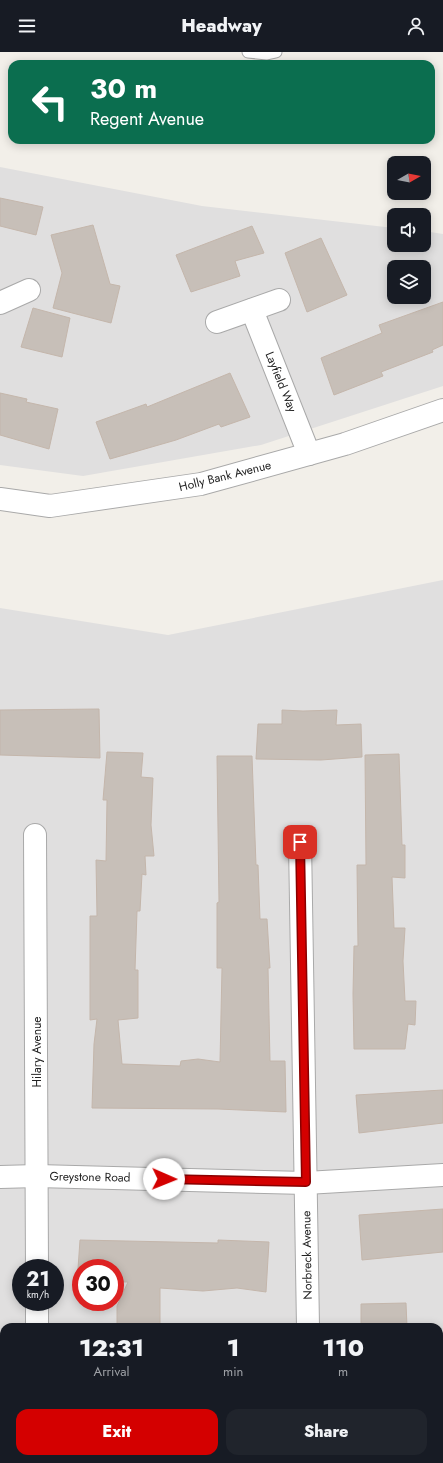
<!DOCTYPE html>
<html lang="en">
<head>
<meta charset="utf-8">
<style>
  :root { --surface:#171b24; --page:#20242c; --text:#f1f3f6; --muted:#9ea1a6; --accent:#d40000 }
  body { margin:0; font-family:Jost,sans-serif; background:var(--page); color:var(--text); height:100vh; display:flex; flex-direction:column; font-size:15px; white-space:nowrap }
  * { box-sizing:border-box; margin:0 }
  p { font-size:13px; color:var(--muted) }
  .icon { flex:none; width:22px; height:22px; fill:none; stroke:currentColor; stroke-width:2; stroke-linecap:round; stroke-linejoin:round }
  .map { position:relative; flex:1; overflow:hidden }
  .details { position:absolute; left:0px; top:1271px; width:443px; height:140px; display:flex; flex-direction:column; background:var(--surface); border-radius:12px 12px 0 0; box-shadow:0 2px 10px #0003 }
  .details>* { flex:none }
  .banner { position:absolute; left:8px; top:8px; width:427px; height:84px; border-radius:12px; box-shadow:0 2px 10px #0003; background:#0b6e4f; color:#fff; overflow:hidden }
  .needle { width:26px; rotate:81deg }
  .fabs { position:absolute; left:387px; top:104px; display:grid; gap:8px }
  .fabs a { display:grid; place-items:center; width:44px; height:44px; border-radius:8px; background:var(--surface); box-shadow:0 2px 10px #0003; font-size:20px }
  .speed { position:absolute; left:12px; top:1207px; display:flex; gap:8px; font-size:20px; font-weight:700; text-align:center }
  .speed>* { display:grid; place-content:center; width:52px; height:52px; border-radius:50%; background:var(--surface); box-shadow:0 2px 10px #0003; line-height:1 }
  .speed small { font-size:10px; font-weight:400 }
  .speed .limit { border:6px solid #d22; background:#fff; color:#111 }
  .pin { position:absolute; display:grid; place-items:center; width:34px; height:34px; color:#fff; margin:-17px; border-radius:8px; box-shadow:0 2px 6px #0006 }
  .me { position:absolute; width:44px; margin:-22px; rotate:91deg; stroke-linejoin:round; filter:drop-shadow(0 0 3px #0008) }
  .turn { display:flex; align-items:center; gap:14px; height:84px; padding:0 16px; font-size:18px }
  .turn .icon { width:52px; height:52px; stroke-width:2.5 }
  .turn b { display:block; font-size:28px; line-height:34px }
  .eta { display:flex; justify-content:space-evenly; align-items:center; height:68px; text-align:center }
  .eta b { font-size:24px; font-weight:800; line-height:28px }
  .cta { display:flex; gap:8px; margin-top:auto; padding:8px 16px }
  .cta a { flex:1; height:46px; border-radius:12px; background:var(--accent); color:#fff; font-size:16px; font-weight:800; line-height:46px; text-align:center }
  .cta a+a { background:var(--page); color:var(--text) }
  header { display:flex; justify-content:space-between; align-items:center; height:52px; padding:0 16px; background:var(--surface); font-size:18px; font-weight:800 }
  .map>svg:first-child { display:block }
  .residential { fill:#e0dfdf; fill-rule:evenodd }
  .building { fill:#c7bfb8; stroke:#c4b6ab }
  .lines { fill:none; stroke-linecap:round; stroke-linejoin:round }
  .service-casing { stroke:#a9a9a9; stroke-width:13 }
  .minor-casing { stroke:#a9a9a9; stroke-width:24 }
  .service { stroke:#fff; stroke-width:11 }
  .minor { stroke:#fff; stroke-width:22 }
  .route-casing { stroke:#8a0000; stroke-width:10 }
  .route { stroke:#d40000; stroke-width:7 }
  .labels { text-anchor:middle; stroke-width:4; stroke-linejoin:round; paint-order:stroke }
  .street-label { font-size:12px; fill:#222; stroke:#fff }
</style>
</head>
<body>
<header><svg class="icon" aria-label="menu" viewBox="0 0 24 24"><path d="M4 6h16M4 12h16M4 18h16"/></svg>Headway<svg class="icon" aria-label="person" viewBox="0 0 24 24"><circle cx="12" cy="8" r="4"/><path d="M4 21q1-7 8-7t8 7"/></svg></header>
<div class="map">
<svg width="443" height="1411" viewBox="0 0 443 1411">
  <rect width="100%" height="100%" fill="#f2efe9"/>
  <g class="residential">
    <path d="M0 115 202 154 394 176V193H424V179L443 182V334L261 393 83 424 0 413ZM394 215H424V245H394Z"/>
    <path d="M443 528V1411H0V556L168 583ZM21 1216H55V1250H21ZM81 1216H115V1250H81ZM4 1275H439V1407H4Z"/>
  </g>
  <g class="building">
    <polygon points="0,146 43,155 36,183 0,174"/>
    <polygon points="93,173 110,232 120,234 111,271 53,256 62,221 51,183"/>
    <polygon points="252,174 264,201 235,209 240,224 191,240 176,203"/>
    <polygon points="321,186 347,243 307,260 285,201"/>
    <polygon points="443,250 443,293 432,298 433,300 381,320 383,324 334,343 321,306 382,281 379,273"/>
    <polygon points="33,256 70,266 62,305 21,295"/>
    <polygon points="230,321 250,365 221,375 219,372 176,388 110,407 96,370 146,352 147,355"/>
    <polygon points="0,341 27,347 26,350 58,357 49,397 0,383"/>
    <polygon points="99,657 100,706 0,703 0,658"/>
    <polygon points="282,658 303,659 337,658 336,673 361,672 362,705 321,708 256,707 258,672 282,672"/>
    <polygon points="107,700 143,701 141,725 153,726 151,773 154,804 145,804 146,823 142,822 140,859 137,859 135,918 138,918 138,966 118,968 122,1012 180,1014 181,1009 198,1007 220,1010 222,916 217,916 217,851 219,850 217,704 252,704 256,813 258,813 260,867 267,867 270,916 268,916 270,1009 285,1009 286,1060 218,1057 92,1056 94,992 97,967 90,968 90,864 97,864 96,808 106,809 107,748 103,748"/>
    <polygon points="399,702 402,793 405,793 405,826 392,825 394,876 405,876 403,909 405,949 416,949 415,973 408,972 405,997 354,997 353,942 354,894 358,894 357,813 366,813 365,703"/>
    <polygon points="443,1038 443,1071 359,1081 356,1043"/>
    <polygon points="443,1157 443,1200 362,1208 359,1163"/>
    <polygon points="80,1188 218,1191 218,1188 269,1190 266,1240 237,1236 203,1239 160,1236 160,1275 117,1275 117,1254 128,1230 115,1230 115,1216 81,1216 81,1231 77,1231"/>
    <polygon points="406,1251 407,1275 361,1275 361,1252"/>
  </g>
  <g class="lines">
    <g class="service-casing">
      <polyline id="service" points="248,0 267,2 276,0"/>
    </g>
    <g class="minor-casing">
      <g id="minor">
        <polyline points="0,251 29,238"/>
        <polyline points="252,258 309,402"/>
        <polyline points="217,270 279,248"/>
        <polyline points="0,447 50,454 201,432 345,392 443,358"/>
        <polyline points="35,783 37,1216"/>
        <polyline points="300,790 308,1275"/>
        <polyline points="0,1125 37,1124 306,1131 443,1123"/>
        <polyline points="37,1275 37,1250"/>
        <polyline points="310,1407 310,1411"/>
        <polyline points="37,1411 37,1407"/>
      </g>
    </g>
    <use href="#service" class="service"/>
    <use href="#minor" class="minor"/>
  </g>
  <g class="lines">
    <g class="route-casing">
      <polyline id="route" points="164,1127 306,1130 300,790"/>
    </g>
    <use href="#route" class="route"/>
  </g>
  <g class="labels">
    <g class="street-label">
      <text transform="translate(281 330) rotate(68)" y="4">Layfield Way</text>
      <text transform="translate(225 424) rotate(-14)" y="4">Holly Bank Avenue</text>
      <text transform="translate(37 1000) rotate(-90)" y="4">Hilary Avenue</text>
      <text transform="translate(90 1125) rotate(1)" y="4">Greystone Road</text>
      <text transform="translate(307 1203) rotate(-91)" y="4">Norbreck Avenue</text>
    </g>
  </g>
</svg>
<div class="fabs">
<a><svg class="needle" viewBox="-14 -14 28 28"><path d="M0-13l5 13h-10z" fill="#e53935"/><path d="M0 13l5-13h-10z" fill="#9ea1a6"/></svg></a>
<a><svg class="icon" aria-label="sound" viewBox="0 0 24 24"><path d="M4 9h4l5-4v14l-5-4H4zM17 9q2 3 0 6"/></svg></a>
<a><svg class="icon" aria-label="layers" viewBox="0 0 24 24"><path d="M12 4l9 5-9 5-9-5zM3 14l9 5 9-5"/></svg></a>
</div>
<div class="speed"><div>21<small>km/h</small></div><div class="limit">30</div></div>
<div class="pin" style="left:300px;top:790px;background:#d93025"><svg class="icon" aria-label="arrive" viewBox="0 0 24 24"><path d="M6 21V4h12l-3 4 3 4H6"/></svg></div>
<svg class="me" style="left:164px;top:1127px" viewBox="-20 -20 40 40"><circle r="19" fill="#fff"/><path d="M0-13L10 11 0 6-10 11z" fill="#d40000"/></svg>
<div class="banner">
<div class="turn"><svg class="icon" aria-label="left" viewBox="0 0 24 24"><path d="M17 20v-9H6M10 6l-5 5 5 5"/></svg><div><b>30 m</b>Regent Avenue</div></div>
</div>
<section class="details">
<div class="eta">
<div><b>12:31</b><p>Arrival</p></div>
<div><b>1</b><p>min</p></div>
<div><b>110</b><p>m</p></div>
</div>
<div class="cta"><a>Exit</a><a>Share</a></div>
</section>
</div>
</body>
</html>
